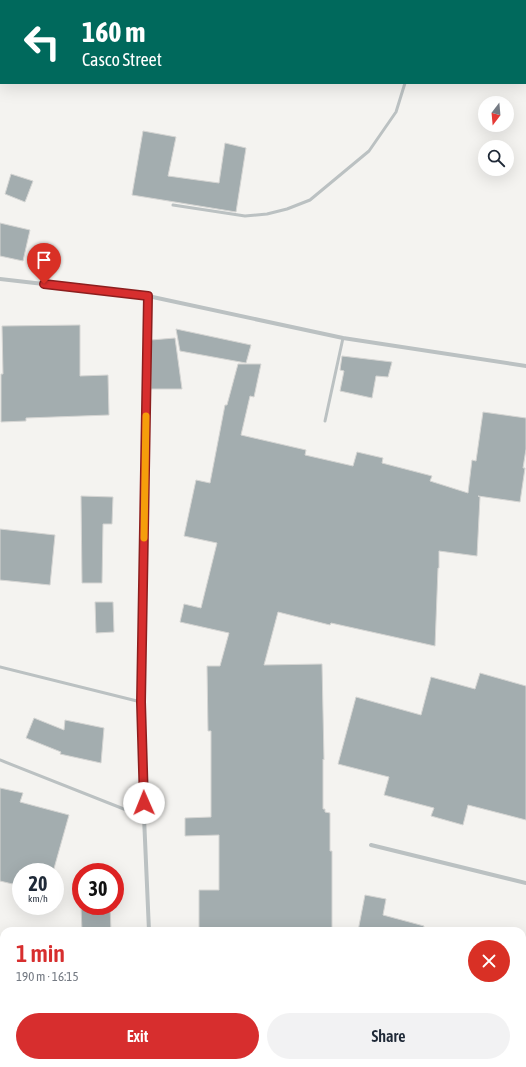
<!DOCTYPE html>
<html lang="en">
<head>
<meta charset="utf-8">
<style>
  :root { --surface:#fff; --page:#f2f2f3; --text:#1f2937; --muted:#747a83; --accent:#d72e2e }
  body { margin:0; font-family:"Asap Condensed",sans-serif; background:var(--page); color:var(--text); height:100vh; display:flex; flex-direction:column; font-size:15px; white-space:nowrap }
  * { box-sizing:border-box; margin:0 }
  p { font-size:13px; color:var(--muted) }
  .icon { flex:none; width:22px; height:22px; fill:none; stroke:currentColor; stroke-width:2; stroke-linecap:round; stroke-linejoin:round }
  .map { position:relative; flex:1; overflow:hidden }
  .side { position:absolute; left:0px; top:927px; width:526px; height:140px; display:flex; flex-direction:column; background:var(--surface); border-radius:12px 12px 0 0; box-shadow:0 4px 16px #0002 }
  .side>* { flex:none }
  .top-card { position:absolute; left:0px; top:0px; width:526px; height:84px; box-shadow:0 4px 16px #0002; background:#00695c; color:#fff; overflow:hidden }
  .needle { width:26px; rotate:196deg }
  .fabs { position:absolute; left:478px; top:96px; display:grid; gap:8px }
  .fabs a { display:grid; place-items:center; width:36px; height:36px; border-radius:50%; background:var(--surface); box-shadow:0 4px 16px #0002; font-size:20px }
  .speed { position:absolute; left:12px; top:863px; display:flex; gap:8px; font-size:20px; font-weight:700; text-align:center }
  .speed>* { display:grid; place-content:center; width:52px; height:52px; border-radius:50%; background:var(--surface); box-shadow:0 4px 16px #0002; line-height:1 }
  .speed small { font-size:10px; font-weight:400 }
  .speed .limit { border:6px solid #d22; background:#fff; color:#111 }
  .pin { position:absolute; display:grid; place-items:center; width:34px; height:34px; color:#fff; margin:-41px -17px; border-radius:50% 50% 50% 0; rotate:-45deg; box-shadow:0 0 4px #0007 }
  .pin .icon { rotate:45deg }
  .me { position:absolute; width:44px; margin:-22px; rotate:359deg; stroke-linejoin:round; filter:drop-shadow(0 0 3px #0008) }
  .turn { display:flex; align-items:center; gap:14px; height:84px; padding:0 16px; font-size:18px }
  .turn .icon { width:52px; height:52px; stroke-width:2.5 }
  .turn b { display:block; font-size:28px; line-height:34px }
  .round { display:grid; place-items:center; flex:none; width:42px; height:42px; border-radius:21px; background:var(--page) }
  .overview { display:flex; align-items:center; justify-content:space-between; height:68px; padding:0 16px }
  h1 { font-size:24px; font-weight:600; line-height:30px; color:var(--accent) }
  .cta { display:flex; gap:8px; margin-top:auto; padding:8px 16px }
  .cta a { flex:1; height:46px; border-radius:24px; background:var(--accent); color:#fff; font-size:16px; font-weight:600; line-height:46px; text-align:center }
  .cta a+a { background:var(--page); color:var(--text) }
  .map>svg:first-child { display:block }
  .building { fill:#a3adaf; stroke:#d5d5d3 }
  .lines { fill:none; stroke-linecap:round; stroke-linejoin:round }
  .lane { stroke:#bbc1c2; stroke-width:3 }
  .street { stroke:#bbc1c2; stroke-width:4 }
  .route-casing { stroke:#8c1e1e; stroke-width:10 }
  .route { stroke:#d72e2e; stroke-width:7 }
  .slow { stroke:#f59e0b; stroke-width:7 }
</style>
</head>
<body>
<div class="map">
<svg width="526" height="1067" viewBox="0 0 526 1067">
  <rect width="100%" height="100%" fill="#f4f3f0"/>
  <g class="building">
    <polygon points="143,131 176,137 168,176 219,183 225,143 246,148 236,212 132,195"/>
    <polygon points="11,174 33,181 25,202 5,194"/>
    <polygon points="0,223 30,230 23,261 0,256"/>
    <polygon points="80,325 80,376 108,375 109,415 26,418 26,421 1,422 1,374 3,374 2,326"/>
    <polygon points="176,329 251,345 246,363 180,351"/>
    <polygon points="175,338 182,389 151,389 151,340"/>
    <polygon points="342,356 392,362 388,377 376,376 372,398 340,391 344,371 340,370"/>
    <polygon points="238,364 261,364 254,397 250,396 241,435 306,450 305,455 353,466 357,452 383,458 382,463 432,476 430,481 468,493 472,460 476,461 483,412 526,418 526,449 523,468 525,468 520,502 478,496 480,497 477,556 439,551 439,568 438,568 435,646 331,623 330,625 278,612 264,665 322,664 324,760 323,759 323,809 325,809 325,812 330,813 330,851 332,851 332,931 199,931 199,890 219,890 219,835 185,836 185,818 211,817 211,731 208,731 207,666 220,666 229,633 180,622 184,604 201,608 217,543 184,536 196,480 210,483 225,405 227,405"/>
    <polygon points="81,496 113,497 112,524 103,524 102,583 82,583"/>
    <polygon points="0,529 55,535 50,585 0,580"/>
    <polygon points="95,602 113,602 114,632 96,633"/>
    <polygon points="480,673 526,686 526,820 468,805 463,825 431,816 434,808 384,795 389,777 338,764 356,697 421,715 431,677 475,689"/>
    <polygon points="34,718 64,730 65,720 104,728 101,763 60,754 61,752 26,738"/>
    <polygon points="0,788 23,793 20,802 69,815 53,872 21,872 21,886 0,881"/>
    <polygon points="365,895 386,899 383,915 424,926 423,931 358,931"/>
    <polygon points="81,906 110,906 111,931 82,931"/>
  </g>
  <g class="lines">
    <g class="lane">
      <polyline points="396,0 397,1"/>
      <polyline points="9,1 9,0"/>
      <polyline points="0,47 1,42"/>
      <polyline points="173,205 245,216 267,214 287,209 310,200 369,151 396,112 405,83"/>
      <polyline points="325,421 343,338"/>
      <polyline points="0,667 141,702"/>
      <polyline points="0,760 144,817"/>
      <polyline points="522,1062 526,1063"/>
    </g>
    <g class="street">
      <polyline points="0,279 148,296 343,338 526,366"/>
      <polyline points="148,296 141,702 144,817 149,931"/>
      <polyline points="371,845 526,883"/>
      <polyline points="155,1063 155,1067"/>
    </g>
  </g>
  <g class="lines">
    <g class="route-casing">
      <polyline id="route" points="44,284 148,296 141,702 144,803"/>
    </g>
    <use href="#route" class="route"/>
    <polyline class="slow" points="144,538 146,416"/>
  </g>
</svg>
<div class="fabs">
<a><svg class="needle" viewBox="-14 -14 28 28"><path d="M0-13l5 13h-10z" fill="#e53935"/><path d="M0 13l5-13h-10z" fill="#747a83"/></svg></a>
<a><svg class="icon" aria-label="search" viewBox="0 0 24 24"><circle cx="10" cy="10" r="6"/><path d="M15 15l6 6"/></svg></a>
</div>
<div class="speed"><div>20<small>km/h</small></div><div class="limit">30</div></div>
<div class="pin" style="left:44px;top:284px;background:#d93025"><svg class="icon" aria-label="arrive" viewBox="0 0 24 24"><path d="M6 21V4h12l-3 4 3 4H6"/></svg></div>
<svg class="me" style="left:144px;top:803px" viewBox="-20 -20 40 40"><circle r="19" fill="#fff"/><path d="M0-13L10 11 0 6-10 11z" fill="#d72e2e"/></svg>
<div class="top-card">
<div class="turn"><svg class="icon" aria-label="left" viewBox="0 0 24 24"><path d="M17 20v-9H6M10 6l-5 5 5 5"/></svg><div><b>160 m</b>Casco Street</div></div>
</div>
<section class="side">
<div class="overview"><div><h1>1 min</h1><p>190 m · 16:15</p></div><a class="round" style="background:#d93025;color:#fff"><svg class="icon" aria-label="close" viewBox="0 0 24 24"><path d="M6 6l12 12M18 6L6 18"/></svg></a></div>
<div class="cta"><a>Exit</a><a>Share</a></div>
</section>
</div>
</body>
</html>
